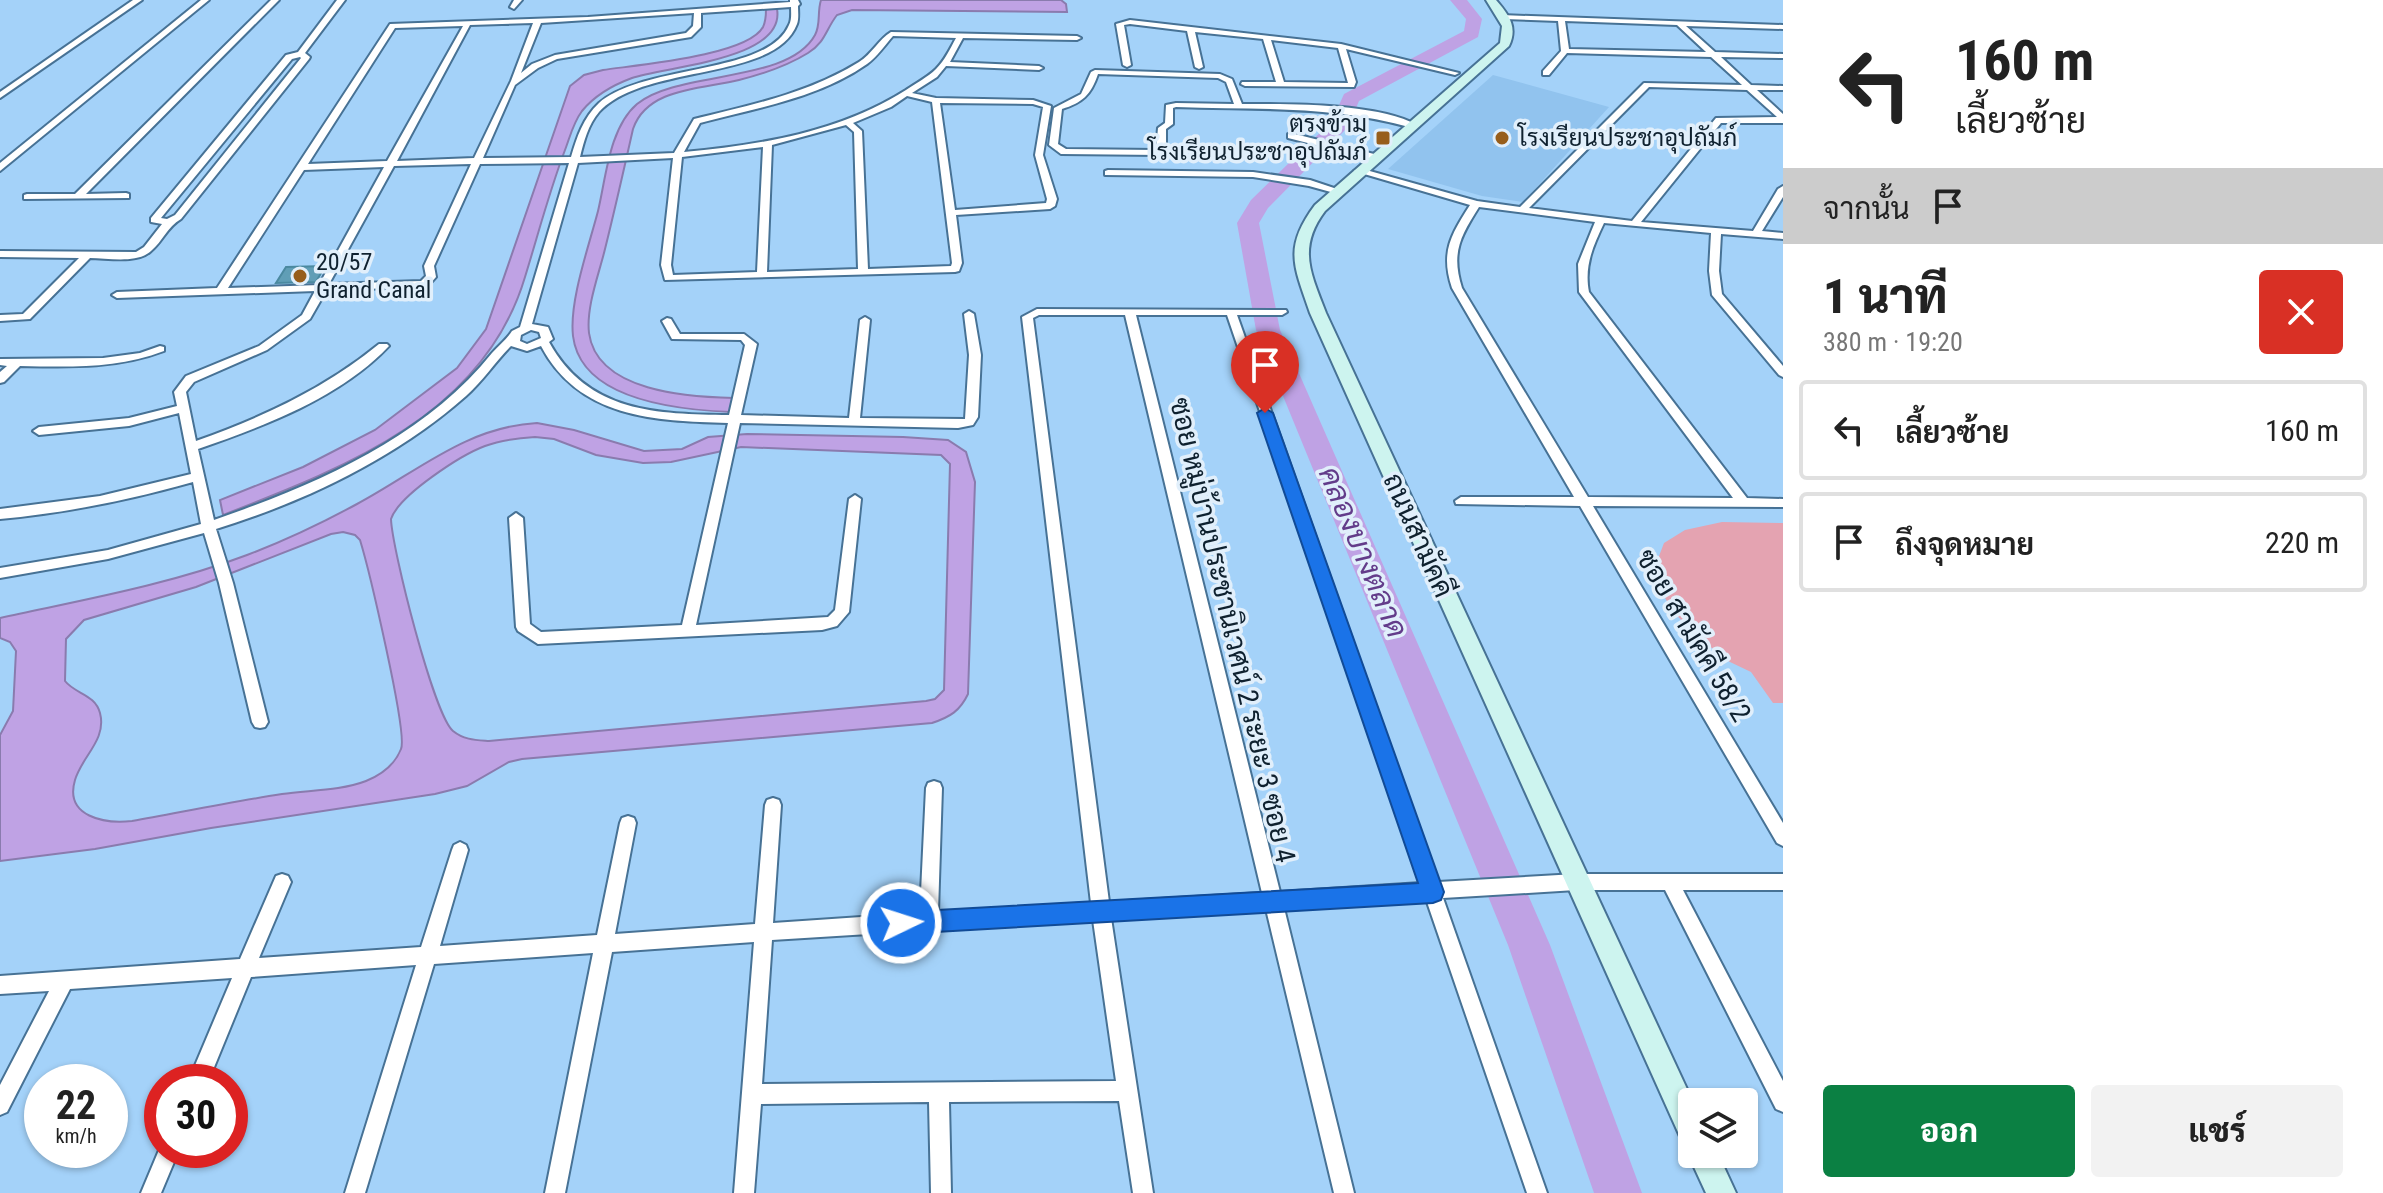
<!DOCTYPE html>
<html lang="th">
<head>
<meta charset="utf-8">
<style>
  :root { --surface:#fff; --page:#f2f2f2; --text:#222; --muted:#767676; --line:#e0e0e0; --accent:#0b8043 }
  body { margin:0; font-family:"Roboto Condensed",Sarabun,sans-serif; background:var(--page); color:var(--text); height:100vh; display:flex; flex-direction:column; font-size:30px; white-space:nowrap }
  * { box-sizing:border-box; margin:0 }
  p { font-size:26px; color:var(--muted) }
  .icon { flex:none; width:44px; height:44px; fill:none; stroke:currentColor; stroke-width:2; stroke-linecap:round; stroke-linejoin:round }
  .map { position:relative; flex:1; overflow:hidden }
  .details { display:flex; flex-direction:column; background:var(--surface); width:600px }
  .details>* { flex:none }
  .top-card { background:#fff; color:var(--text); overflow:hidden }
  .tools { position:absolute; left:1678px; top:1088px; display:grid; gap:16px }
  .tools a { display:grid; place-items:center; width:80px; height:80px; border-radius:8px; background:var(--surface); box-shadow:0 2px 6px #0004; font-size:40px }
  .speed { position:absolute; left:24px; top:1064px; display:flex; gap:16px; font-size:40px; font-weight:700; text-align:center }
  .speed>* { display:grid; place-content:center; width:104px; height:104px; border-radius:50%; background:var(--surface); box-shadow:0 2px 6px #0004; line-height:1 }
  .speed small { font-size:20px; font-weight:400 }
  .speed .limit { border:12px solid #d22; background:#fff; color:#111 }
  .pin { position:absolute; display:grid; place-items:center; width:68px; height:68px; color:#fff; margin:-82px -34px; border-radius:50% 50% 50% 0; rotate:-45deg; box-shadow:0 0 8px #0007 }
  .pin .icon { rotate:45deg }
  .me { position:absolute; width:88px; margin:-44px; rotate:86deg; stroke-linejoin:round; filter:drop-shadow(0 0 6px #0008) }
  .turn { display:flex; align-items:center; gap:28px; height:168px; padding:0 40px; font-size:36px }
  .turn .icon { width:104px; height:104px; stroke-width:2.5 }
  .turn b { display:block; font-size:56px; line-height:68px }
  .then { display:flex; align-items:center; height:76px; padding:0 40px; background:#0003; gap:16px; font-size:30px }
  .round { display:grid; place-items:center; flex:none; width:84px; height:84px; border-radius:8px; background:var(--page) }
  .headline { display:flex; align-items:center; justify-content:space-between; height:136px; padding:0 40px }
  h1 { font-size:48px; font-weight:800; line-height:60px }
  .action { display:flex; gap:16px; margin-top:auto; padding:16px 40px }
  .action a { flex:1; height:92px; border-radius:8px; background:var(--accent); color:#fff; font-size:32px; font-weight:800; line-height:92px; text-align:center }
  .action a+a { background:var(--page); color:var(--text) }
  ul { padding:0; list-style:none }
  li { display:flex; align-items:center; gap:24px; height:100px; margin:0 16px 12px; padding:0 24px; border:4px solid var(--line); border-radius:8px }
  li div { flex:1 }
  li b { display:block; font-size:30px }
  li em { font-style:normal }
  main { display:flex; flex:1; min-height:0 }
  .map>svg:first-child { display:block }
  .built { fill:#91c3ee }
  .green { fill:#e4a3b1 }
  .water { fill:#bfa2e4; stroke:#8a7bae; stroke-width:2; fill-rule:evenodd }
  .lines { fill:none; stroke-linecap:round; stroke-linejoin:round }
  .river { fill:#bfa2e4; fill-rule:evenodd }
  .building { fill:#609eb6; stroke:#4b89a0; stroke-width:2 }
  .minor-casing { stroke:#477295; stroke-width:4 }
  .secondary-casing { stroke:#477295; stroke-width:4 }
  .minor { fill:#fff; fill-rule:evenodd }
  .secondary { fill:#cdf4ef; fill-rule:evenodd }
  .route { fill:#1a73e8; stroke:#114b97; stroke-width:2 }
  .poi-dot { fill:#975e1b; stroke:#e1effb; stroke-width:3 }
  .labels { text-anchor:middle; stroke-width:7; stroke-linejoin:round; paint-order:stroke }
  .far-poi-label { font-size:24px; fill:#0f212f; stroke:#e1effb; text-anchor:start }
  .street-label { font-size:28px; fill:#0f212f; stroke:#e1effb }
  .water-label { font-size:30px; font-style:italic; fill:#633c8a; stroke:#e1effb }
</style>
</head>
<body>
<main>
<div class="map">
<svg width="1783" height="1193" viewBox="0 0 1783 1193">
  <rect width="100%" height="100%" fill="#a4d2f9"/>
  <polygon class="built" points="1493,75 1609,107 1523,202 1482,196 1388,169"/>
  <polygon class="green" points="1722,522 1783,523 1783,703 1773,703 1751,672 1730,662 1704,642 1673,612 1659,587 1656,564 1664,543 1685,530"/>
  <g class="water">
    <path d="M821 0H1061L1066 4 1067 12 852 10 837 15C826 29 825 43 808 53 787 66 763 74 739 80 704 89 647 87 633 129 624 169 615 209 605 249 599 274 586 307 589 333 597 392 689 397 734 398L731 412C681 410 581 401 573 336 569 301 589 246 598 211 606 178 609 128 637 104 678 70 788 84 815 35 821 24 817 12 821 0Z"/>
    <path d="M766 9H777C786 60 667 66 632 78 613 85 595 95 582 111 573 123 570 137 565 150 549 192 538 235 525 277 484 415 344 468 223 515L220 500 303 467 375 430 457 368 486 329 570 86 584 75 603 70C636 65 747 56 763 27 766 21 766 15 766 9Z"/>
    <path d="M537 423 574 430 644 451 682 449 708 437 747 434 903 437 948 440 966 452 975 482 968 694C960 711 950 717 932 723L522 759 509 762 467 786 435 794 211 828 95 849 0 861V735L13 711 16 651 10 642 0 638V618C82 600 168 585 247 555 284 541 322 523 357 504 417 472 466 427 537 423ZM535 437 554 439 596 455 643 463 671 462 741 447 941 455 950 464 944 690 935 699 926 701 489 741C476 740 464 740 453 731 434 715 392 549 391 519 399 495 461 455 485 446 501 440 518 438 535 437ZM343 532 355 535 360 540C368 566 408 733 401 749 395 764 381 775 366 781 340 791 309 790 282 794 231 802 182 812 132 821 105 824 64 817 75 780 82 756 107 740 100 713 95 694 75 694 65 681L66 639 84 620 196 587 331 534Z"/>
  </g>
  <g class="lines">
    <polygon class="river" points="1450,0 1467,0 1482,19 1478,37 1359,101 1348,127 1268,208 1259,223 1280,330 1550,945 1642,1193 1594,1193 1508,945 1256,330 1237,223 1251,200 1332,121 1344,94 1464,31 1466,19"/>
  </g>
  <polygon class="building" points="325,266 316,282 276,283 286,267"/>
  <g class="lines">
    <g class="minor-casing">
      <g id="minor">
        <polygon points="133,0 142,0 0,98 0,92"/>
        <polygon points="201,0 209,0 0,171 0,163"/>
        <polygon points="271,0 279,0 86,194 126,193 129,194 129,198 24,199 24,195 27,194 75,194"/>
        <path d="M337 0H345L305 53 310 57 309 59 181 219C167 227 163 241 151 251 137 264 108 258 90 258L30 319 0 321V315L23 314 79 258 0 257V251L136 252 144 247 162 224 151 222V218L286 55 298 52ZM300 57 301 58 175 215 167 219 161 218 292 59Z"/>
        <polygon points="514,0 522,0 514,9 510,7"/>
        <path d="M790 0H798L800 4 798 6C798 11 799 19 797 24 775 82 644 63 599 112 588 125 584 141 580 157L674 153 694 119C751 105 809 93 859 62 872 54 879 39 891 32L1077 36 1081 38 1077 40 963 38 950 62 1039 66 1043 68 1039 70 946 66 937 77 912 93 936 98 1033 100 1051 106 1043 155 1057 199 1055 206 1050 209 956 215 962 263 959 271 955 272 665 280 661 265 673 158 578 163 532 324 548 327 553 339 549 342C588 413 657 414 729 415L745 345 741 340 672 339 662 321 667 318 671 319 680 334H744L757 344 741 415 849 418 860 320 865 317 870 320 860 418 965 419 969 355 964 314 969 311 974 314 981 355 978 417 973 425 958 428 740 423 696 625 828 617 835 610 849 499 855 495 861 499 849 612 837 626 822 630 538 644 518 631 516 627 509 518 516 513 523 518 530 624 541 632 682 625 728 423C654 421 579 418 541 346L527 351 511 346C495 362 483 381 466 396 396 458 304 502 216 529L233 583 268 722 265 727 260 728 255 727 252 722 219 583 204 533 108 559 0 578V568L108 550 201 524 193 482C129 500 66 513 0 519V509L100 496 191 474 179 413 129 426 39 435 33 431 39 427 129 418 177 406 174 392 186 376 259 346 302 315 315 291 117 298 112 295 117 292 217 288 390 24 588 17 790 2ZM791 7C791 12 792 20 789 25 768 75 644 64 599 103 583 118 577 137 571 157L483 158 515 85 538 68 557 59 691 37 701 27V13ZM694 13 693 26 686 33 555 55 532 64 521 73 541 23ZM533 23 511 81 474 158 397 161 470 25ZM463 26 387 161 308 164 395 28ZM893 36 956 38C950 49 945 60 936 69 928 77 916 83 906 90 840 132 760 145 684 152L700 123C756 108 819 98 867 64 877 57 885 45 893 36ZM907 96 932 102 952 263 951 266 868 269 862 131 853 123 891 107ZM940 103 1033 104 1043 107 1035 155 1047 199 1046 203 955 210ZM846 125 854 132 858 269 767 272 772 145ZM763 147 757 272 673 275 671 265 682 157ZM569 163 520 327 512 331C507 339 498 346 492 353 423 439 315 485 214 520L198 449C264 426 340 398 389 346L387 344H379C324 389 263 417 196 441L186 392 194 382 267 350 310 319 326 291 428 286 436 277 434 266 480 164ZM471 164 424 266 426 276 421 281 329 284 394 166ZM384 167 319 285 228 288 304 170ZM531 330 539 332 541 338 527 344 520 341 521 335Z"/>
        <path d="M1501 15 1783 25V29L1686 26 1715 52 1783 54V58L1721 57 1751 85 1783 86V90H1757L1783 114V123H1721L1641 222 1753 231 1778 189 1783 186V197L1762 231 1783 233V239L1721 234 1719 271 1722 294 1783 366V377L1779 375 1712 295 1709 271 1711 233 1604 223C1593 246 1584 266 1589 292L1747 498 1783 499V507L1593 506 1783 823V846L1777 843 1580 506 1456 504 1455 501 1461 497H1574L1452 288C1440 252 1451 235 1470 205L1354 171 1359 168 1477 201 1520 207 1644 83 1742 85 1711 57 1567 53 1549 75H1543V71L1561 51 1558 21 1504 19 1500 17ZM1565 21 1677 25 1706 52 1569 49ZM1649 87 1747 90 1777 117 1716 118 1632 221 1529 208ZM1479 207 1595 222 1578 264 1579 292 1733 498 1588 497 1462 288C1451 253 1460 237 1479 207Z"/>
        <path d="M1130 20 1341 44 1459 73 1455 75 1346 49 1356 82 1354 87 1245 86 1241 84 1242 82H1276L1263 39 1195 32 1203 67 1199 69 1195 67 1187 31 1130 24 1124 25 1131 65 1127 67 1123 65 1116 24ZM1271 40 1338 48 1348 83 1284 82Z"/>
        <path d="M1095 70 1220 74 1232 79 1242 104C1289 104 1377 103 1417 125L1413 128C1330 105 1259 110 1176 107L1173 108V124L1166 129V151L1160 155 1061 154 1049 145 1054 108 1081 94 1091 72ZM1098 74 1218 78 1226 82 1234 104 1176 103 1166 105 1165 123 1158 128 1156 150 1066 149 1058 144 1062 109C1082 103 1091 95 1098 74Z"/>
        <polygon points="1291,133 1378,155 1379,157 1375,160 1288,138 1288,134"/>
        <polygon points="1108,170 1253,172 1310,180 1343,191 1338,194 1309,186 1253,177 1105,175 1105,171"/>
        <path d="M1037 309 1286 310 1287 312 1282 315H1237L1438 882 1576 874H1783V890H1683L1783 1081V1112L1776 1109 1665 890H1576L1443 898 1547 1193H1527L1426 899 1284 908 1354 1193H1334L1266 909 1111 918 1153 1193H1133L1119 1101 949 1102 951 1193H931L929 1102 761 1104 754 1193H734L754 942 612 952 565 1193H545L593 953 434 964 365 1193H345L416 965 251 977 208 1082H188L232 978 70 989 7 1112 0 1115V1085L49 991 0 994V976L240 959 276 876 282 874 288 876 291 882 259 958 421 947 452 850 454 845 460 842 466 845 468 850 440 946 597 935 620 823 622 818 628 816 634 818 636 823 615 934 755 924 765 805 767 800 773 798 779 800 781 805 773 923 920 913 926 788 928 783 934 781 940 783 942 788 938 912 1091 903 1022 317ZM1039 315H1125L1262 893 1109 902 1033 318ZM1136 315H1227L1421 883 1280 892ZM1093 920 1116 1081 762 1084 772 940Z"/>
        <path d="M160 346 164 347V351C117 369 69 367 20 366L4 382 0 383V372L7 366 0 365V359L103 358 140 353Z"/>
        <polygon points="162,1143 162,1150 179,1150 161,1193 141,1193"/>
      </g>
    </g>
    <g class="secondary-casing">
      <path id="secondary" d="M1486 0H1496C1509 15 1518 27 1509 46L1325 211C1297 248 1311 274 1326 313L1693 1102 1692 1154H1718L1736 1193H1706L1688 1154 1692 1145 1682 1141 1310 313C1294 266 1283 248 1315 205L1500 43 1502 26Z"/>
    </g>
    <use href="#minor" class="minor"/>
    <use href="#secondary" class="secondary"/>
  </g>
  <polygon class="route" points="1265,408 1273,413 1444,892 1441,900 1433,903 901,934 893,931 889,923 893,915 901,912 1418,883 1257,413"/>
  <g class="poi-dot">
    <rect x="1375" y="130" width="16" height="16" rx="4"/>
    <circle cx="1502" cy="138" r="8"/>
    <circle cx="300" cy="276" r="8"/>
  </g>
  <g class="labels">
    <g class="far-poi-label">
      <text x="1367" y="132" text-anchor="end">ตรงข้าม<tspan x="1367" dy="28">โรงเรียนประชาอุปถัมภ์</tspan></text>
      <text x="1518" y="146">โรงเรียนประชาอุปถัมภ์</text>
      <text x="316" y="270">20/57<tspan x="316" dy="28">Grand Canal</tspan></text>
    </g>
    <g class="street-label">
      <text transform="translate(1419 535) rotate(66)" y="10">ถนนสามัคคี</text>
      <text transform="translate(1233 630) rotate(77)" y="10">ซอย หมู่บ้านประชานิเวศน์ 2 ระยะ 3 ซอย 4</text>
      <text transform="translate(1694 635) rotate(59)" y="10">ซอย สามัคคี 58/2</text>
    </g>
    <g class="water-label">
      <text transform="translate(1363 552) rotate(67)" y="10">คลองบางตลาด</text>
    </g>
  </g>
</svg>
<div class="tools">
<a><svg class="icon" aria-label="layers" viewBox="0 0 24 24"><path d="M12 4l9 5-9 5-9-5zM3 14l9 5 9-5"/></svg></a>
</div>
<div class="speed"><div>22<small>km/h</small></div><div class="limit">30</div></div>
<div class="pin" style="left:1265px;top:413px;background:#d93025"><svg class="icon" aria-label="arrive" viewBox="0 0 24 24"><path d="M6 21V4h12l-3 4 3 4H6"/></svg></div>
<svg class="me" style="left:901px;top:923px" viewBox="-20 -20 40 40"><circle r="17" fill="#1a73e8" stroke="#fff" stroke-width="3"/><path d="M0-11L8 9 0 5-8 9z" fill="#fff"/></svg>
</div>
<section class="details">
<div class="top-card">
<div class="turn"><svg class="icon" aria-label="left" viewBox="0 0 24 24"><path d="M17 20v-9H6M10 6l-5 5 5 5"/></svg><div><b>160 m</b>เลี้ยวซ้าย</div></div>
<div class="then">จากนั้น<svg class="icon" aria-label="arrive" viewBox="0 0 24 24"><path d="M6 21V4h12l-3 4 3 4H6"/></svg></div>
</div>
<div class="headline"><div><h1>1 นาที</h1><p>380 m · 19:20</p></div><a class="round" style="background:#d93025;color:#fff"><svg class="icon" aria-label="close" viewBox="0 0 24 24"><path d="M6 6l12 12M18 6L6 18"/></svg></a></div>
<ul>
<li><svg class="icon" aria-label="left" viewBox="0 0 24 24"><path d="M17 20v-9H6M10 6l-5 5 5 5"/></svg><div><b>เลี้ยวซ้าย</b></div><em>160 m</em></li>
<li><svg class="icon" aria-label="arrive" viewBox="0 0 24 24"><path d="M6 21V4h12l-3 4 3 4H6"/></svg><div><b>ถึงจุดหมาย</b></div><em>220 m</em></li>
</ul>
<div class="action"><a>ออก</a><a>แชร์</a></div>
</section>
</main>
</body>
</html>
